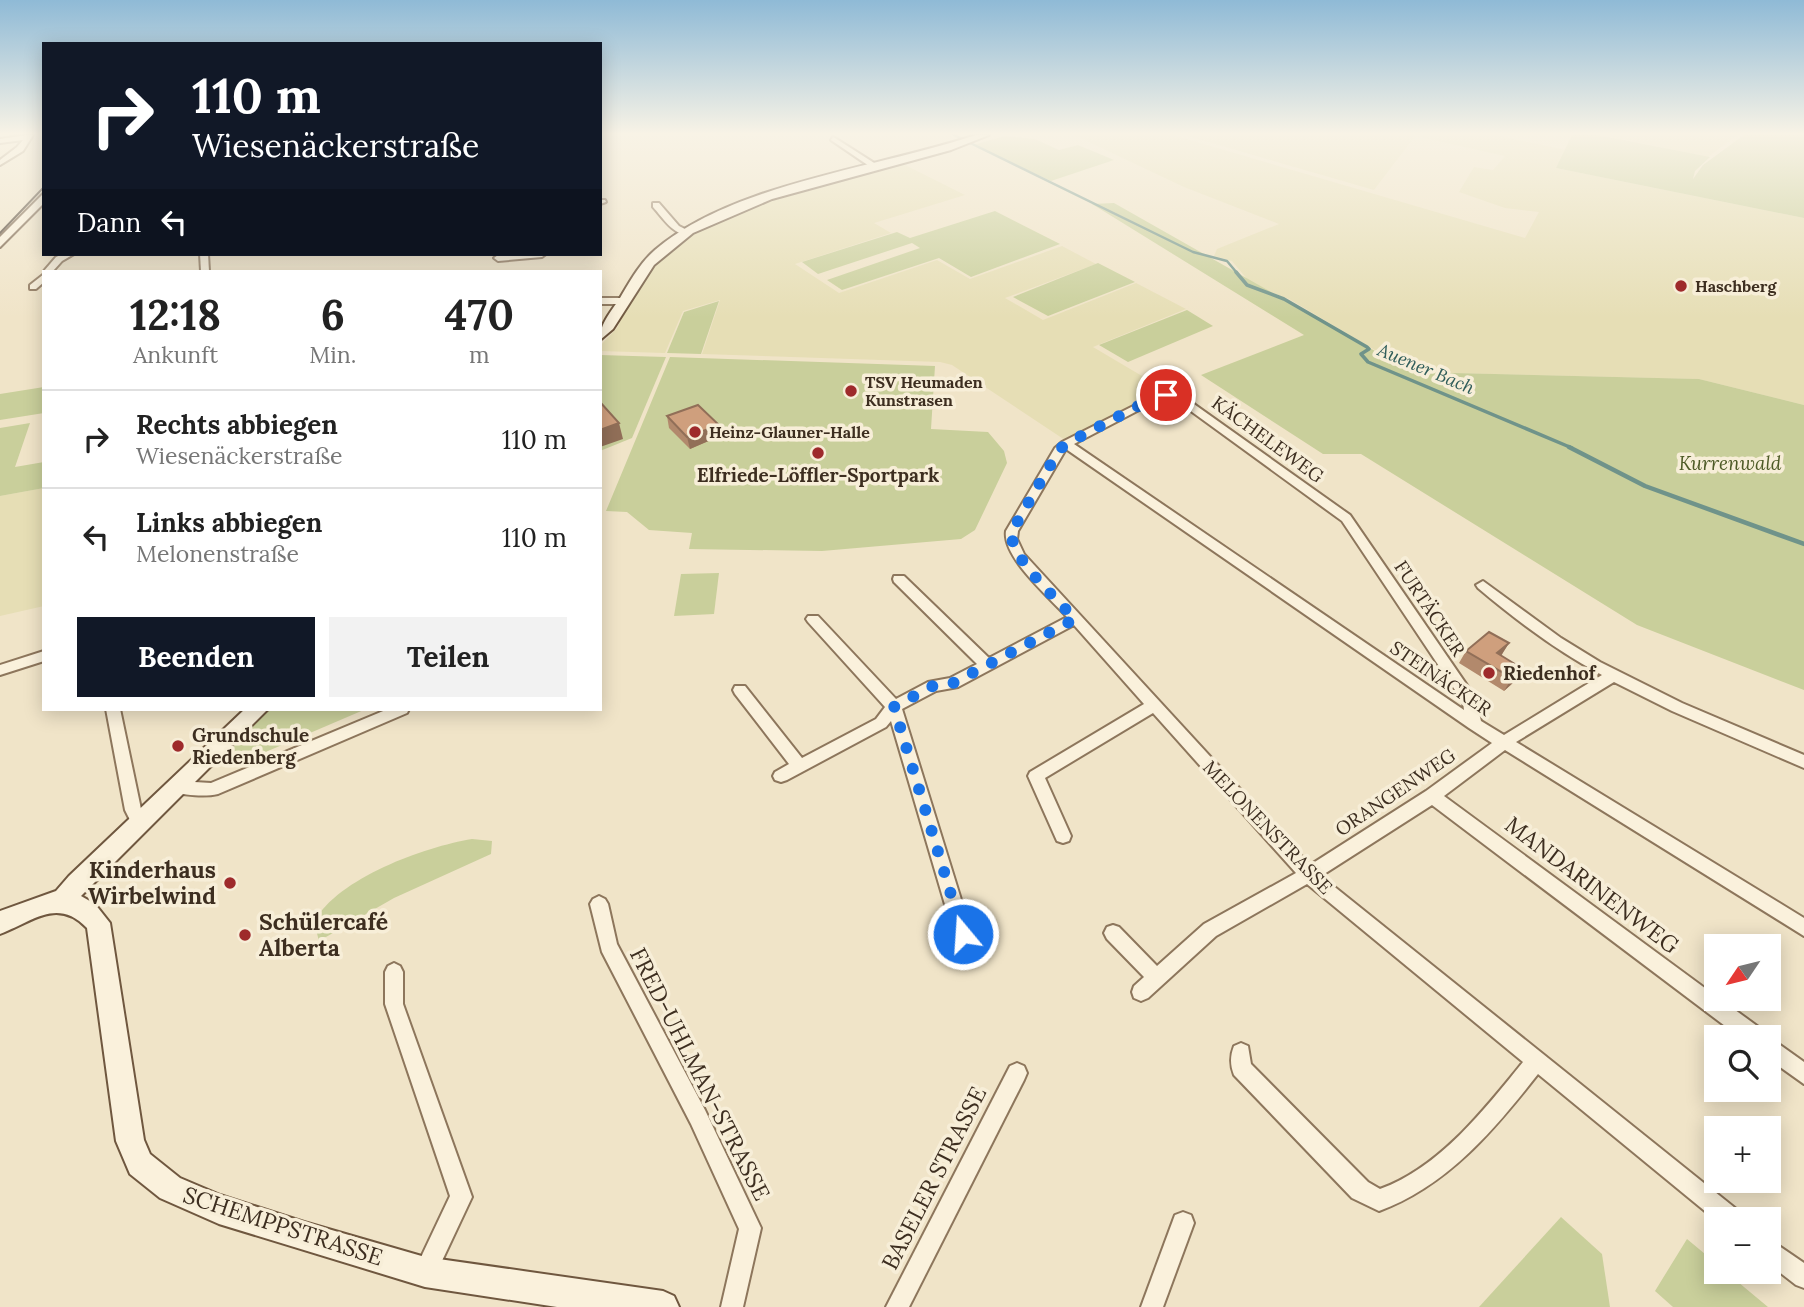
<!DOCTYPE html>
<html lang="de">
<head>
<meta charset="utf-8">
<style>
  :root { --surface:#fff; --page:#f2f2f2; --text:#222; --muted:#767676; --line:#e0e0e0; --accent:#111827 }
  body { margin:0; font-family:Lora,serif; background:var(--page); color:var(--text); height:100vh; display:flex; flex-direction:column; font-size:26px; white-space:nowrap }
  * { box-sizing:border-box; margin:0 }
  p { font-size:23px; color:var(--muted) }
  .icon { flex:none; width:38px; height:38px; fill:none; stroke:currentColor; stroke-width:2; stroke-linecap:round; stroke-linejoin:round }
  .map { position:relative; flex:1; overflow:hidden }
  .details { position:absolute; left:42px; top:270px; width:560px; height:441px; display:flex; flex-direction:column; background:var(--surface); border-radius:0px; box-shadow:0 4px 18px #0003 }
  .details>* { flex:none }
  .hud { position:absolute; left:42px; top:42px; width:560px; height:214px; border-radius:0px; box-shadow:0 4px 18px #0003; background:#111827; color:#fff; overflow:hidden }
  .needle { width:46px; rotate:235deg }
  .controls { position:absolute; left:1704px; top:934px; display:grid; gap:14px }
  .controls a { display:grid; place-items:center; width:77px; height:77px; border-radius:0px; background:var(--surface); box-shadow:0 4px 18px #0003; font-size:35px }
  .pin { position:absolute; display:grid; place-items:center; width:60px; height:60px; color:#fff; margin:-30px; border:4px solid #fff; border-radius:50%; box-shadow:0 2px 7px #0007 }
  .me { position:absolute; width:77px; margin:-38px; rotate:342deg; stroke-linejoin:round; filter:drop-shadow(0 0 5px #0008) }
  .turn { display:flex; align-items:center; gap:24px; height:147px; padding:0 35px; font-size:32px }
  .turn .icon { width:91px; height:91px; stroke-width:2.5 }
  .turn b { display:block; font-size:49px; line-height:60px }
  .then { display:flex; align-items:center; height:66px; padding:0 35px; background:#0003; gap:14px; font-size:26px }
  .eta { display:flex; justify-content:space-evenly; align-items:center; height:119px; text-align:center }
  .eta b { font-size:42px; font-weight:700; line-height:49px }
  .button { display:flex; gap:14px; margin-top:auto; padding:14px 35px }
  .button a { flex:1; height:80px; border-radius:0px; background:var(--accent); color:#fff; font-size:28px; font-weight:700; line-height:80px; text-align:center }
  .button a+a { background:var(--page); color:var(--text) }
  ul { padding:0; list-style:none }
  li { display:flex; align-items:center; gap:21px; height:98px; padding:0 35px; border-top:2px solid var(--line) }
  li div { flex:1 }
  li b { display:block; font-size:26px }
  li em { font-style:normal }
  .map>svg:first-child { display:block }
  .farmland { fill:#e6deb5 }
  .green { fill:#c9cf9b }
  .lines { fill:none; stroke-linecap:round; stroke-linejoin:round }
  .stream-far2 { stroke:#6f938a; stroke-width:2.5 }
  .stream-far1 { stroke:#6f938a; stroke-width:3.5 }
  .stream { stroke:#6f938a; stroke-width:4.5 }
  .street-casing { stroke:#8d765c; stroke-width:4 }
  .secondary-casing { stroke:#6f573f; stroke-width:4 }
  .street { fill:#faf1dc; fill-rule:evenodd }
  .secondary { fill:#faf1dc; fill-rule:evenodd }
  .tram { stroke:#3d2e20; stroke-width:2 }
  .wall { fill:#b2896c }
  .shaded-wall { fill:#916f58 }
  .building { fill:#cf9f7d; stroke:#916f58; stroke-width:2 }
  .route { stroke:#1a73e8; stroke-width:12; stroke-dasharray:0 21.6 }
  .poi-dot { fill:#9e2a2b; stroke:#f7eed8; stroke-width:2.5 }
  .labels { text-anchor:middle; stroke-width:7; stroke-linejoin:round; paint-order:stroke }
  .far-poi-label { font-size:16px; font-weight:bold; fill:#3d2e20; stroke:#f7eed8; text-anchor:start }
  .far-water-label { font-size:18px; font-style:italic; fill:#2f5d5a; stroke:#f7eed8 }
  .street-label { font-size:19px; fill:#3d2e20; stroke:#f7eed8 }
  .park-label { font-size:19px; font-style:italic; fill:#4d5a26; stroke:#f7eed8 }
  .poi-label { font-size:19px; font-weight:bold; fill:#3d2e20; stroke:#f7eed8; text-anchor:start }
  .near-poi-label { font-size:23px; font-weight:bold; fill:#3d2e20; stroke:#f7eed8; text-anchor:end }
  .near-street-label { font-size:23px; fill:#3d2e20; stroke:#f7eed8 }
</style>
</head>
<body>
<div class="map">
<svg width="1804" height="1307" viewBox="0 0 1804 1307">
  <rect width="100%" height="100%" fill="#f0e4c8"/>
  <g class="farmland">
    <polygon points="1074,135 1173,135 1525,238 1539,212 1505,208 1459,192 1474,167 1493,170 1505,156 1420,137 1421,135 1495,135 1566,150 1556,168 1804,218 1804,405 1699,379 1412,372 1289,299 1252,285 1232,261 1214,256 1217,249 1279,224 1184,187"/>
    <polygon points="1184,135 1413,135 1415,136 1374,190"/>
    <polygon points="1603,135 1737,135 1708,157"/>
    <polygon points="903,164 965,195 874,223 891,233 795,264 839,293 937,260 970,279 1062,246 1096,264 1005,298 1043,320 1136,283 1186,309 1093,347 1164,389 1065,440 952,365 940,362 702,354 720,300 683,311 665,353 600,351 600,346 617,328 643,277 666,252 687,237 727,216 778,199"/>
    <polygon points="44,488 44,606 0,616 0,496"/>
  </g>
  <g class="green">
    <polygon points="1572,135 1598,135 1710,157 1695,171 1693,179 1703,165 1744,135 1804,135 1804,218 1556,168"/>
    <polygon points="1005,136 1035,139 1059,150 1078,145 1114,160 1051,181 973,145"/>
    <polygon points="1114,203 1412,372 1699,379 1804,405 1804,690 1637,625 1361,454 1323,454 1201,375 1304,335 1092,204"/>
    <polygon points="995,211 1060,244 971,277 939,258 842,290 827,280 920,248 912,243 818,274 802,262 897,232 910,238"/>
    <polygon points="1098,263 1135,282 1048,316 1013,297"/>
    <polygon points="719,301 701,354 667,353 684,312"/>
    <polygon points="1187,310 1213,326 1128,362 1099,345"/>
    <polygon points="600,355 666,357 632,438 600,451"/>
    <polygon points="670,357 935,366 931,429 988,432 1004,451 1007,463 975,530 961,539 822,551 689,549 692,533 649,530 627,512 606,511"/>
    <polygon points="44,387 44,413 0,420 0,394"/>
    <polygon points="30,423 15,467 44,462 44,488 0,496 0,428"/>
    <polygon points="719,573 714,614 674,616 681,574"/>
    <polygon points="270,709 366,709 235,765 220,760"/>
    <path d="M472 839 492 841 491 854 394 898 319 941 314 922C338 878 424 847 472 839Z"/>
    <polygon points="1561,1217 1602,1254 1610,1307 1479,1307"/>
    <polygon points="1687,1239 1717,1264 1717,1272 1726,1272 1768,1307 1673,1307 1655,1291"/>
  </g>
  <g class="lines">
    <polyline class="stream-far2" points="954,135 1193,252 1227,261 1237,273"/>
    <polyline class="stream-far1" points="1236,272 1247,285 1284,299 1367,347 1369,349 1361,354 1368,362 1572,448"/>
    <polyline class="stream" points="1569,447 1645,486 1804,544"/>
    <g class="street-casing">
      <g id="street">
        <polygon points="27,135 33,135 23,151 0,165 0,160 17,147 23,140 0,143 0,139"/>
        <polygon points="833,137 835,138 882,168 875,170 831,140"/>
        <polygon points="600,200 605,200 606,202 600,204"/>
        <path d="M653 203H659L679 226 689 231V235C673 235 663 218 653 207Z"/>
        <polygon points="63,254 74,254 62,261 53,271 44,271 56,257"/>
        <polygon points="200,254 208,254 209,271 201,271"/>
        <polygon points="516,254 546,254 542,257 498,261 494,258 498,255"/>
        <polygon points="44,274 44,282 36,289 30,289 30,285"/>
        <polygon points="600,298 623,298 628,301 623,304 600,304"/>
        <path d="M1161 392 1184 397 1350 515 1475 697 1481 721 1504 735 1602 675C1557 651 1517 621 1478 588L1476 585 1483 581 1561 638 1600 662 1682 703 1804 755V768L1672 711 1614 682 1516 742 1804 918V936L1505 750 1444 796 1717 997V999H1720L1764 1031 1766 1038H1741L1432 805 1321 876 1740 1212 1743 1220 1717 1221 1538 1074C1494 1130 1447 1186 1379 1211L1352 1198 1234 1075C1230 1065 1230 1056 1234 1046L1241 1043 1248 1046 1251 1064 1368 1182 1380 1189C1439 1168 1484 1110 1523 1062L1307 884 1216 936 1148 998 1141 1001 1134 998 1132 992 1134 986 1144 977 1107 939 1104 933 1107 927 1113 925 1119 927 1157 966 1204 924 1296 873 1153 713 1045 778 1071 836 1069 841 1063 843 1057 841 1028 776 1030 772 1144 704 1074 625 958 687 936 691 902 709 972 935 969 941 963 943 957 941 954 935 891 721 886 727 787 780 781 782 775 780 773 776 775 772 789 764 735 694 733 690 735 686H745L802 758 876 719 885 707 808 622 806 619 808 616H818L896 699 928 682 950 678 977 664 894 582 893 579 894 576H904L989 658 1067 617C1050 598 1002 557 1006 531L1055 448 1062 442ZM1162 398 1177 401 1342 521 1463 702 1464 710 1074 444ZM1066 449 1469 728 1492 743 1426 791 1310 865 1024 554 1017 539 1018 531Z"/>
        <polygon points="44,651 44,661 0,675 0,665"/>
        <polygon points="106,709 120,709 141,809 151,814 153,819 151,824 145,826 130,820 125,810"/>
        <path d="M388 709H409L407 713 218 794C205 797 185 795 172 792L170 787 172 782 178 781 211 783Z"/>
        <polygon points="599,896 605,899 608,904 617,944 705,1110 761,1228 743,1307 721,1307 739,1229 691,1124 602,952 590,904 593,899"/>
        <polygon points="394,963 400,966 403,972 403,1004 472,1197 433,1280 425,1283 417,1280 414,1272 450,1196 385,1004 385,972 388,966"/>
        <polygon points="1769,1037 1804,1062 1804,1084 1769,1059"/>
        <polygon points="1017,1063 1024,1066 1027,1073 1024,1080 909,1307 886,1307 1010,1066"/>
        <polygon points="1183,1212 1191,1215 1194,1223 1163,1307 1141,1307 1175,1215"/>
        <polygon points="1769,1239 1804,1263 1804,1288 1796,1285 1769,1264"/>
      </g>
    </g>
    <g class="secondary-casing">
      <g id="secondary">
        <path d="M976 135H989L951 150 772 199 693 233 654 265 613 329 600 340C600 323 611 312 620 298 630 281 640 263 655 250 733 183 878 168 976 135Z"/>
        <polygon points="44,193 44,203 0,247 0,237"/>
        <path d="M245 709H268L81 896 95 904 110 923 144 1140 150 1154 180 1178 220 1195 304 1222 425 1257 663 1291 674 1296 679 1307H557L425 1287 219 1224 160 1198 130 1174 116 1141 87 928C57 897 32 922 0 934V911L56 891 69 876Z"/>
      </g>
    </g>
    <use href="#street" class="street"/>
    <use href="#secondary" class="secondary"/>
    <polyline class="tram" points="0,233 44,187"/>
  </g>
  <g class="wall">
    <polygon points="667,416 720,436 690,449 669,428"/>
    <polygon points="1509,643 1501,655 1515,681 1504,691 1459,663 1466,651"/>
  </g>
  <g class="shaded-wall">
    <polygon points="619,423 623,439 600,447 600,430"/>
    <polygon points="719,425 720,436 690,449 687,437"/>
    <polygon points="1509,643 1501,656 1497,653"/>
    <polygon points="1523,669 1515,681 1504,691 1512,678"/>
  </g>
  <g class="building">
    <polygon points="600,402 619,423 600,430"/>
    <polygon points="698,405 719,425 687,437 667,416"/>
    <polygon points="1489,632 1509,643 1497,653 1523,669 1512,678 1466,651"/>
  </g>
  <linearGradient id="sky" x2="0" y2="1"><stop stop-color="#8fbad6"/><stop offset="0.42" stop-color="#f8f3e6"/><stop offset="1" stop-color="#f8f3e6" stop-opacity="0"/></linearGradient>
  <rect width="1804" height="318" fill="url(#sky)"/>
  <g class="lines">
    <path class="route" d="M963 934 894 707 933 686 953 683 1075 619C1058 600 1007 555 1012 531L1059 450 1066 444 1142 404 1166 395"/>
  </g>
  <g class="poi-dot">
    <circle cx="1681" cy="286" r="7"/>
    <circle cx="851" cy="391" r="7"/>
    <circle cx="695" cy="432" r="7"/>
    <circle cx="818" cy="453" r="7"/>
    <circle cx="1489" cy="673" r="7"/>
    <circle cx="178" cy="746" r="7"/>
    <circle cx="230" cy="883" r="7"/>
    <circle cx="245" cy="935" r="7"/>
  </g>
  <g class="labels">
    <g class="far-poi-label">
      <text x="1695" y="292">Haschberg</text>
      <text x="865" y="388">TSV Heumaden<tspan x="865" dy="18">Kunstrasen</tspan></text>
      <text x="709" y="438">Heinz-Glauner-Halle</text>
    </g>
    <g class="far-water-label">
      <text transform="translate(1426 369) rotate(23)" y="6">Auener Bach</text>
    </g>
    <g class="street-label">
      <text transform="translate(1268 439) rotate(36)" y="7">KÄCHELEWEG</text>
      <text transform="translate(1430 608) rotate(56)" y="7">FURTÄCKER</text>
      <text transform="translate(1441 678) rotate(34)" y="7">STEINÄCKER</text>
      <text transform="translate(1395 792) rotate(-34)" y="7">ORANGENWEG</text>
      <text transform="translate(1268 827) rotate(46)" y="7">MELONENSTRASSE</text>
    </g>
    <g class="park-label">
      <text x="1730" y="470">Kurrenwald</text>
    </g>
    <g class="poi-label">
      <text x="818" y="482" text-anchor="middle">Elfriede-Löffler-Sportpark</text>
      <text x="1503" y="680">Riedenhof</text>
      <text x="192" y="742">Grundschule<tspan x="192" dy="22">Riedenberg</tspan></text>
    </g>
    <g class="near-poi-label">
      <text x="216" y="878">Kinderhaus<tspan x="216" dy="26">Wirbelwind</tspan></text>
      <text x="259" y="930" text-anchor="start">Schülercafé<tspan x="259" dy="26">Alberta</tspan></text>
    </g>
    <g class="near-street-label">
      <text transform="translate(1592 885) rotate(37)" y="8">MANDARINENWEG</text>
      <text transform="translate(700 1074) rotate(63)" y="8">FRED-UHLMAN-STRASSE</text>
      <text transform="translate(934 1178) rotate(-63)" y="8">BASELER STRASSE</text>
      <text transform="translate(283 1226) rotate(18)" y="8">SCHEMPPSTRASSE</text>
    </g>
  </g>
</svg>
<div class="controls">
<a><svg class="needle" viewBox="-14 -14 28 28"><path d="M0-13l5 13h-10z" fill="#e53935"/><path d="M0 13l5-13h-10z" fill="#767676"/></svg></a>
<a><svg class="icon" aria-label="search" viewBox="0 0 24 24"><circle cx="10" cy="10" r="6"/><path d="M15 15l6 6"/></svg></a>
<a>+</a>
<a>−</a>
</div>
<div class="pin" style="left:1166px;top:395px;background:#d93025"><svg class="icon" aria-label="arrive" viewBox="0 0 24 24"><path d="M6 21V4h12l-3 4 3 4H6"/></svg></div>
<svg class="me" style="left:963px;top:934px" viewBox="-20 -20 40 40"><circle r="17" fill="#1a73e8" stroke="#fff" stroke-width="3"/><path d="M0-11L8 9 0 5-8 9z" fill="#fff"/></svg>
<div class="hud">
<div class="turn"><svg class="icon" aria-label="right" viewBox="0 0 24 24"><path d="M7 20v-9h11M14 6l5 5-5 5"/></svg><div><b>110 m</b>Wiesenäckerstraße</div></div>
<div class="then">Dann<svg class="icon" aria-label="left" viewBox="0 0 24 24"><path d="M17 20v-9H6M10 6l-5 5 5 5"/></svg></div>
</div>
<section class="details">
<div class="eta">
<div><b>12:18</b><p>Ankunft</p></div>
<div><b>6</b><p>Min.</p></div>
<div><b>470</b><p>m</p></div>
</div>
<ul>
<li><svg class="icon" aria-label="right" viewBox="0 0 24 24"><path d="M7 20v-9h11M14 6l5 5-5 5"/></svg><div><b>Rechts abbiegen</b><p>Wiesenäckerstraße</p></div><em>110 m</em></li>
<li><svg class="icon" aria-label="left" viewBox="0 0 24 24"><path d="M17 20v-9H6M10 6l-5 5 5 5"/></svg><div><b>Links abbiegen</b><p>Melonenstraße</p></div><em>110 m</em></li>
</ul>
<div class="button"><a>Beenden</a><a>Teilen</a></div>
</section>
</div>
</body>
</html>
